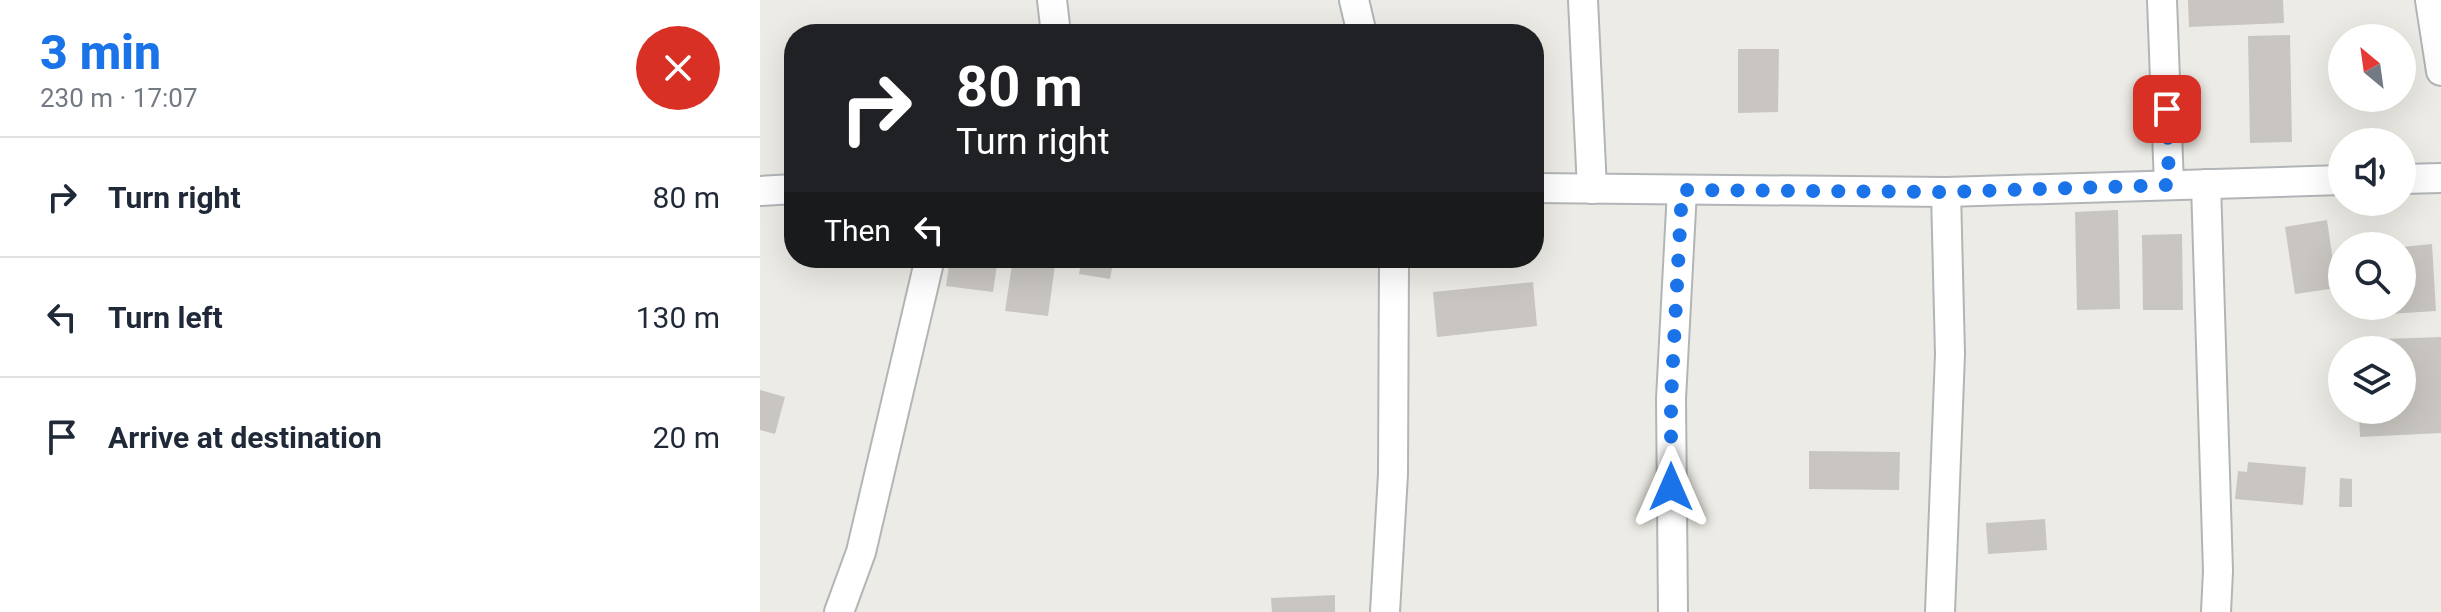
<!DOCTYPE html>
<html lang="en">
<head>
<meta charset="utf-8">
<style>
  :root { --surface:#fff; --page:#f6f6f7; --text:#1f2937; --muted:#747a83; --line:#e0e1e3; --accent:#1a73e8 }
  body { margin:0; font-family:Roboto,sans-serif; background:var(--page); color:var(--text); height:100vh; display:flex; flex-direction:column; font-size:30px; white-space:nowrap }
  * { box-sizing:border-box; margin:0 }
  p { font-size:26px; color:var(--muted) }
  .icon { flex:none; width:44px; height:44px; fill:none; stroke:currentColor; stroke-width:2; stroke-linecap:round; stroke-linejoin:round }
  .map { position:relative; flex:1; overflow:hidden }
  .sheet { display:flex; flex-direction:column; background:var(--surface); width:760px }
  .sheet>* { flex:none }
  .guide { position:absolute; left:24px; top:24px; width:760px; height:244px; border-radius:32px; box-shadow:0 8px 32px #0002; background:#202124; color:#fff; overflow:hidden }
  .needle { width:52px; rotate:331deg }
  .tools { position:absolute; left:1568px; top:24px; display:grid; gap:16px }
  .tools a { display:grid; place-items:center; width:88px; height:88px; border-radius:50%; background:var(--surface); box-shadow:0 8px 32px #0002; font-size:40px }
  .pin { position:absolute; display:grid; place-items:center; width:68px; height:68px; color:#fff; margin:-34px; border-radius:16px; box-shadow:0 4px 12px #0006 }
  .me { position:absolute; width:88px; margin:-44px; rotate:0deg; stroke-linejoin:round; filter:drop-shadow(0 0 6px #0008) }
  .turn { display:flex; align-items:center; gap:28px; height:168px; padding:0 40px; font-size:36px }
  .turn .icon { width:104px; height:104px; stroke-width:2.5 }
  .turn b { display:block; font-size:56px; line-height:68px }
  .then { display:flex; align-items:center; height:76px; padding:0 40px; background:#0003; gap:16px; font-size:30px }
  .round { display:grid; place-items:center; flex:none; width:84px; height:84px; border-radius:42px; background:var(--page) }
  .overview { display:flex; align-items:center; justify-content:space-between; height:136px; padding:0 40px }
  h1 { font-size:48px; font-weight:800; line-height:60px; color:var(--accent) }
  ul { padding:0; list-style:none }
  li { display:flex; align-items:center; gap:24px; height:120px; padding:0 40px; border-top:2px solid var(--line) }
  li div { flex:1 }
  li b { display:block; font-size:30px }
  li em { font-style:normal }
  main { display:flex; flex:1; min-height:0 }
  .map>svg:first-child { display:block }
  .building { fill:#c9c6c1 }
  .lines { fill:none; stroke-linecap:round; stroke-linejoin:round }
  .street-casing { stroke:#b2b5b8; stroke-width:32 }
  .street { stroke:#fff; stroke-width:28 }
  .route { stroke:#1a73e8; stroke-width:14; stroke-dasharray:0 25.2 }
</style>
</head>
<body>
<main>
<section class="sheet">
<div class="overview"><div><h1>3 min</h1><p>230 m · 17:07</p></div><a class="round" style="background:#d93025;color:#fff"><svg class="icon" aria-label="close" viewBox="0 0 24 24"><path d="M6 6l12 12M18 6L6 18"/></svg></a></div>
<ul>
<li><svg class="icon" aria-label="right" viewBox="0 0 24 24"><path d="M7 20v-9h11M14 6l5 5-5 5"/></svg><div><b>Turn right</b></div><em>80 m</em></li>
<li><svg class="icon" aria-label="left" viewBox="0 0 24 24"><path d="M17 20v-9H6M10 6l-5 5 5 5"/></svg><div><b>Turn left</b></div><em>130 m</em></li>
<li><svg class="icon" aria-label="arrive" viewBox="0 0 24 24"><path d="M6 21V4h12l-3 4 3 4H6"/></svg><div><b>Arrive at destination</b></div><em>20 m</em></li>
</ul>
</section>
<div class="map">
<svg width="1681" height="612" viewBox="0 0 1681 612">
  <rect width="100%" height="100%" fill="#edebe5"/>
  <g class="building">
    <polygon points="1428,0 1523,0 1524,23 1429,27"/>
    <polygon points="1530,35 1532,142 1490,143 1488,36"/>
    <polygon points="978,49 1019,49 1018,112 978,113"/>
    <polygon points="1358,210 1360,309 1317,310 1315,212"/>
    <polygon points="1567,220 1577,288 1535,294 1525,227"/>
    <polygon points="1422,234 1423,310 1383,310 1382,235"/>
    <polygon points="1672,244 1676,311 1597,316 1596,306 1642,306 1642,247"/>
    <polygon points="190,258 238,258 233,292 186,286"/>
    <polygon points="253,258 296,258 288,316 245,311"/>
    <polygon points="322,258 354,258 350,279 319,274"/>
    <polygon points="773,282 777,326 677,337 673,292"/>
    <polygon points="1681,337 1681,433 1600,437 1599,410 1642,410 1642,350 1597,350 1597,340"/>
    <polygon points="0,390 25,397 15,434 0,430"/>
    <polygon points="1049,451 1140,452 1139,490 1049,489"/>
    <polygon points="1488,462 1546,467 1543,505 1475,499 1478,471 1487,472"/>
    <polygon points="1580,478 1592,479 1592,507 1579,507"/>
    <polygon points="1285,519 1287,550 1228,554 1226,523"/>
    <polygon points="575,595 575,612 512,612 511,598"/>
  </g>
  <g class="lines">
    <g class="street-casing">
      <g id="street">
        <polyline points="292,0 296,34"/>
        <polyline points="594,0 602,34"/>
        <polyline points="823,0 832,189"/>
        <polyline points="1402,0 1409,185"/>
        <polyline points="1670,0 1681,71"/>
        <polyline points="1642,179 1681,178"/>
        <polyline points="1446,184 1458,571 1456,612"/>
        <polyline points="774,188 1186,192 1582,180"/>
        <polyline points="0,191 34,189"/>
        <polyline points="79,612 101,552 170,258"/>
        <polyline points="625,612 633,474 634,258"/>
        <polyline points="913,612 911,399 922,190"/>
        <polyline points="1180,612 1190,354 1186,192"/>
      </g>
    </g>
    <use href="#street" class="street"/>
  </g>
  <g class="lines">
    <polyline class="route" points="911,487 911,399 922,190 1186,192 1409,185 1407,109"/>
  </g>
</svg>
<div class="tools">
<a><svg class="needle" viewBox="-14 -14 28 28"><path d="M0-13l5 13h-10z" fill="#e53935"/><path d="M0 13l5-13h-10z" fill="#747a83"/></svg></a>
<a><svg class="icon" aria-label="sound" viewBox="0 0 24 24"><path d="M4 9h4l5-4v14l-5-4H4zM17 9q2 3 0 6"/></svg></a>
<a><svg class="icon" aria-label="search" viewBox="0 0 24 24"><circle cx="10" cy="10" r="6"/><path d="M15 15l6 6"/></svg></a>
<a><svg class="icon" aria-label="layers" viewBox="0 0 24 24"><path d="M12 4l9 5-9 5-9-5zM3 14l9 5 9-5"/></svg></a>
</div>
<div class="pin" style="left:1407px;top:109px;background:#d93025"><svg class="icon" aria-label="arrive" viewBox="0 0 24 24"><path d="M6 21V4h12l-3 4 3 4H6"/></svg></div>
<svg class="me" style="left:911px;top:487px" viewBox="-20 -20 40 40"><path d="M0-17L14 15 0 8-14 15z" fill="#1a73e8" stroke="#fff" stroke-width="4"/></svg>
<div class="guide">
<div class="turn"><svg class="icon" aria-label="right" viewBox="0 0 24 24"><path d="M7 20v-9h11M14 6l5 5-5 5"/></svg><div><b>80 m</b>Turn right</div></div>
<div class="then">Then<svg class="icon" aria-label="left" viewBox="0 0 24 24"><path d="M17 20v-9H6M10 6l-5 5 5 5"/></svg></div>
</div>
</div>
</main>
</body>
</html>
